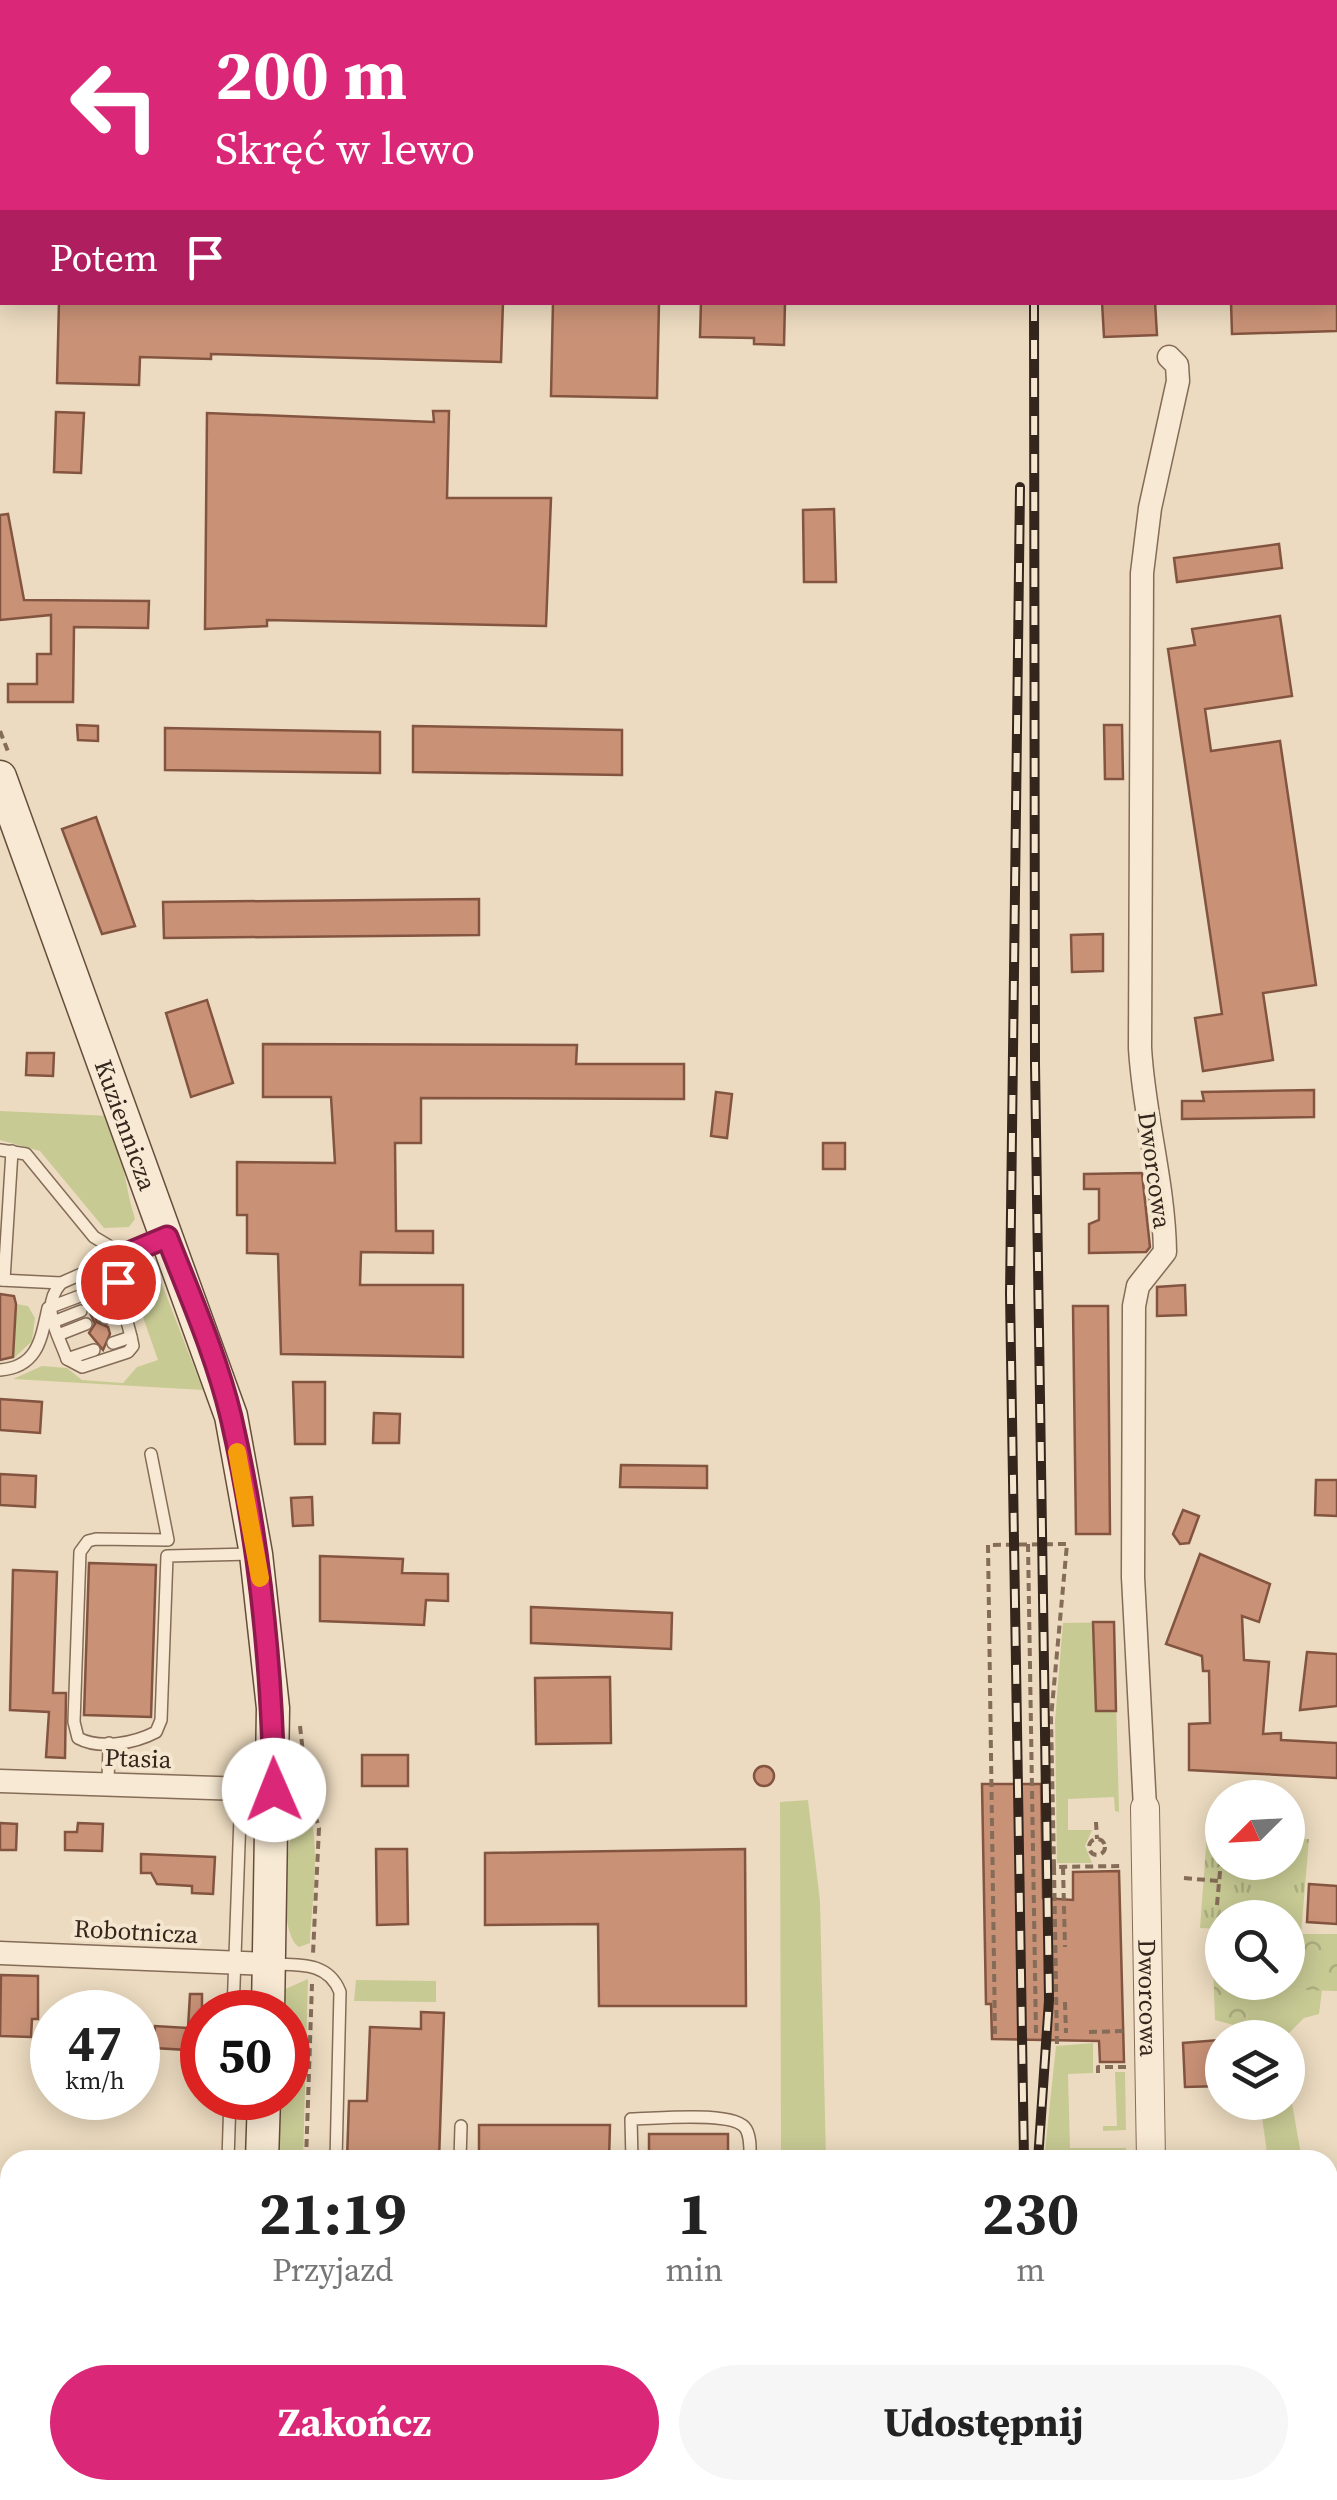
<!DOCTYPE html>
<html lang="pl">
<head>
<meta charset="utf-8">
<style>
  :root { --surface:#fff; --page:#f6f6f6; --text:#222; --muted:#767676; --accent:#db2777 }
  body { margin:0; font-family:"Source Serif 4",serif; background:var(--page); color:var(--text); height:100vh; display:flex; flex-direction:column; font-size:38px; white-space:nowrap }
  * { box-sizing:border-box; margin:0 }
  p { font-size:32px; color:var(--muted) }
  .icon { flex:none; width:55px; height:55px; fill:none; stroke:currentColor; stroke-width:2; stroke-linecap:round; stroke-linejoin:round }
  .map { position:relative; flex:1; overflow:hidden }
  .sheet { position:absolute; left:0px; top:2150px; width:1338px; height:350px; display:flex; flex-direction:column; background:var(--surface); border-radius:30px 30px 0 0; box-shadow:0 5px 25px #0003 }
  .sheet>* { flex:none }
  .hud { position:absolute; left:0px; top:0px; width:1338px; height:305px; box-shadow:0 5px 25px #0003; background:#db2777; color:#fff; overflow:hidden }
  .needle { width:65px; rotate:246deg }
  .controls { position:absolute; left:1205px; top:1780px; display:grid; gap:20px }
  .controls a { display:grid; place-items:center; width:100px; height:100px; border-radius:50%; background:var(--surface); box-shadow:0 5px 25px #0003; font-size:50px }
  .speed { position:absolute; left:30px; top:1990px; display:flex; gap:20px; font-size:50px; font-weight:700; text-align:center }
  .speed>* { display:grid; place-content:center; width:130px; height:130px; border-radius:50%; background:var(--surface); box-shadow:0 5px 25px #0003; line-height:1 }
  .speed small { font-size:25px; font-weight:400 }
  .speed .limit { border:15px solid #d22; background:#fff; color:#111 }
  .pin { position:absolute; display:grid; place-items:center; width:85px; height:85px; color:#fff; margin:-42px; border:5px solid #fff; border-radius:50%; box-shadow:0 2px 10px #0007 }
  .me { position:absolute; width:110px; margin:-55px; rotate:359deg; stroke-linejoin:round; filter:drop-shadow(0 0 8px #0008) }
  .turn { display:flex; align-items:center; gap:35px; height:210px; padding:0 50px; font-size:45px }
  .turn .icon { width:130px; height:130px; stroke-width:2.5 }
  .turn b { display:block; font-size:70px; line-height:85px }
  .then { display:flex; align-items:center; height:95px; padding:0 50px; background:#0003; gap:20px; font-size:38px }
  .eta { display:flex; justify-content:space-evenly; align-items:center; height:170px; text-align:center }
  .eta b { font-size:60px; font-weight:700; line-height:70px }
  .action { display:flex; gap:20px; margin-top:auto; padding:20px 50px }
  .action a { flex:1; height:115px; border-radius:60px; background:var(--accent); color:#fff; font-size:40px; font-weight:700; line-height:115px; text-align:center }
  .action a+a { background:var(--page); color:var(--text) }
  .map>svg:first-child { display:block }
  .grass { fill:#c8ca94 }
  .forest { fill:url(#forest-crowns) }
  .cemetery { fill:url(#cemetery-stones) }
  .park { fill:url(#park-tufts) }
  .building { fill:#c99277; stroke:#83543f; stroke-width:2.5 }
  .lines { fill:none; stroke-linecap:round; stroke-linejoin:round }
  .service-casing { stroke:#856c58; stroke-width:14 }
  .minor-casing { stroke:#856c58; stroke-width:25 }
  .tertiary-casing { stroke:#856c58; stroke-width:30 }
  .secondary-casing { stroke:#664e3c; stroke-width:35 }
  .path { stroke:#856c58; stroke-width:4; stroke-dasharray:8 5; stroke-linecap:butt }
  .service { stroke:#f7e9d3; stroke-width:11 }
  .minor { stroke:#f7e9d3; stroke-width:22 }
  .tertiary { stroke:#f7e9d3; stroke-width:28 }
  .secondary { stroke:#f7e9d3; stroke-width:32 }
  .rail-casing { stroke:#35261d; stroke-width:10 }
  .rail { stroke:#f4e6cf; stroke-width:6; stroke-dasharray:19; stroke-linecap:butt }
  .route-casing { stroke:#8e194d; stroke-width:25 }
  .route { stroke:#db2777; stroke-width:18 }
  .slow { stroke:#f59e0b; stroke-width:18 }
  .labels { text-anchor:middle; stroke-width:8; stroke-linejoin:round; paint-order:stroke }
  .street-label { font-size:25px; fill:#35261d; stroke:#f4e6cf }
</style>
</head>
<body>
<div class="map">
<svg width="1337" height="2500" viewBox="0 0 1337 2500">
  <defs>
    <pattern id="forest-crowns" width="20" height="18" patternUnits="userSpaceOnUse" patternTransform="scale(2.5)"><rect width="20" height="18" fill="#c8ca94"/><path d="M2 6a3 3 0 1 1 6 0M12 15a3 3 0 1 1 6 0" fill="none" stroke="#acad7f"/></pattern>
    <pattern id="cemetery-stones" width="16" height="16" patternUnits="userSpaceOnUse" patternTransform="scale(2.5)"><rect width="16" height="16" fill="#bdbe94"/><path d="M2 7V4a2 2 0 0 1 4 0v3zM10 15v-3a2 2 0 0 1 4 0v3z" fill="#a3a37f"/></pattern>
    <pattern id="park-tufts" width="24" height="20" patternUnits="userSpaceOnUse" patternTransform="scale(2.5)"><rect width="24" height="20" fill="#c8ca94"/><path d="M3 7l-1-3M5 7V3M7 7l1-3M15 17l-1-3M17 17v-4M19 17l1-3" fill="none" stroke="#acad7f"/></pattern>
  </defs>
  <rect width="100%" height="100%" fill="#ecdbc0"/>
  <g class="grass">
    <path d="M0 1111 111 1116C123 1152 124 1184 135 1219L129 1227 104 1228 40 1151 0 1140Z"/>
    <polygon points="149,1264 156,1269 203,1390 13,1379 42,1366 67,1368 82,1380 123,1383 137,1367 158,1360 130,1280"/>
    <polygon points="16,1304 28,1306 35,1318 32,1341 13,1359"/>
    <polygon points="1114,1622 1119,1812 1115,1811 1114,1797 1068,1799 1068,1830 1092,1830 1085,1846 1092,1863 1057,1863 1055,1721 1063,1623"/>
    <polygon points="808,1800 820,1901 826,2160 781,2160 780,1802"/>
    <path d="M304 1805C324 1829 311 1910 310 1943L299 1947C275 1931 286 1821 304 1805Z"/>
    <polygon points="308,1979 303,2160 272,2160 274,2098 288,2098 288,2012 278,2012 283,1990"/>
    <polygon points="356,1980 436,1981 436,2002 354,2001"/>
    <polygon points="1242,1988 1322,1990 1319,2014 1304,2018 1285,2037 1250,2037"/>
    <polygon points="1093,2043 1093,2073 1068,2074 1070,2148 1126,2148 1127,2160 1044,2160 1056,2046"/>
    <polygon points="1115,2072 1125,2072 1126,2130 1103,2131 1103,2126 1117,2126"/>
    <polygon points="1288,2081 1302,2160 1268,2160 1260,2103 1288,2102"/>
    <polygon points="1328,2268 1337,2274 1337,2408 1328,2410"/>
    <polygon points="528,2490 765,2490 760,2500 532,2500"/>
    <rect x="792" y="2490" width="116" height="10"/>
  </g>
  <polygon class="forest" points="1288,1934 1337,1934 1337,1991 1243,1988 1248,2029 1215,2020 1212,1935 1222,1935 1222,1982 1288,1982"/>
  <polygon class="cemetery" points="0,2468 10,2468 10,2490 120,2490 126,2500 0,2500"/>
  <polygon class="park" points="1207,1833 1222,1834 1222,1862 1288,1862 1288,1838 1309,1839 1301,1934 1288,1933 1288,1918 1222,1918 1222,1929 1200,1928"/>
  <g class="building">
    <polygon points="59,302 503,302 501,362 211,354 211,359 140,357 139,385 57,383"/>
    <polygon points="553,302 659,302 657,398 551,396"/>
    <polygon points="701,302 785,302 784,345 754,344 754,338 700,337"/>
    <polygon points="1102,302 1155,302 1157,335 1104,337"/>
    <polygon points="1231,302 1337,302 1337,331 1232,334"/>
    <polygon points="433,411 449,411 447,498 551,498 546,626 267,620 267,626 205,629 207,413 434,422"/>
    <polygon points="56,412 84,413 81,473 54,472"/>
    <polygon points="834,509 836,582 804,582 803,510"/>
    <polygon points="8,514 24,600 149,601 148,628 74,627 73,702 8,702 8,684 37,684 37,654 51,654 51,615 0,620 0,515"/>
    <polygon points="1279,544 1282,568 1177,582 1174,558"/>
    <polygon points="1280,616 1292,696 1205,709 1211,751 1280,741 1316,985 1263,993 1273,1060 1203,1071 1195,1018 1222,1014 1168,649 1195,645 1192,629"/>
    <polygon points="77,725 98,726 98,741 78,740"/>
    <polygon points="1104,725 1122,725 1123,779 1105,779"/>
    <polygon points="413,726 622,730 622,775 413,772"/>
    <polygon points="165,728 380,732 380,773 165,770"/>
    <polygon points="96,817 135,926 102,934 62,829"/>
    <polygon points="479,899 479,935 164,938 163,902"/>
    <polygon points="1103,934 1103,971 1072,972 1071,935"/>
    <polygon points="207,1000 233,1083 191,1097 166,1013"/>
    <polygon points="263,1044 577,1045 576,1064 684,1064 684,1099 421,1098 421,1143 395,1143 396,1231 433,1231 433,1253 361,1252 360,1285 463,1285 463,1357 281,1354 278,1254 247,1253 247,1215 237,1215 237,1162 335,1163 331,1097 263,1097"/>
    <polygon points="27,1053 54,1053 53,1076 26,1075"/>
    <polygon points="1314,1090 1314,1117 1182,1119 1182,1101 1204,1101 1202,1092"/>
    <polygon points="716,1092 732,1094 727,1138 711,1136"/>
    <rect x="823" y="1143" width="22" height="26"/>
    <polygon points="1142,1173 1150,1247 1146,1252 1089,1253 1089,1224 1099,1220 1099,1189 1084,1189 1084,1174"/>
    <polygon points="1185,1285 1186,1315 1157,1316 1157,1287"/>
    <polygon points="0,1294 14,1296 16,1304 13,1357 0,1360"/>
    <polygon points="91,1302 97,1322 108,1327 110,1334 103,1350 89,1333 95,1324 86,1304"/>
    <polygon points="1073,1306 1108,1306 1110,1534 1076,1534"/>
    <polygon points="293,1382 325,1382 325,1444 295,1444"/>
    <polygon points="0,1399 42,1402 40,1433 0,1430"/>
    <polygon points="374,1413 400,1414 399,1443 373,1443"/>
    <polygon points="621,1465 707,1466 707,1488 620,1487"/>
    <polygon points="0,1474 36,1476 35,1507 0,1505"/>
    <polygon points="1316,1480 1337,1480 1337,1516 1315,1515"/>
    <polygon points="312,1497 313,1525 293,1526 291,1498"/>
    <polygon points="1183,1510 1199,1516 1189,1543 1180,1544 1173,1534"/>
    <polygon points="1200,1554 1270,1584 1259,1622 1242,1616 1244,1660 1269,1662 1263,1734 1281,1733 1281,1740 1337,1743 1337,1778 1189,1770 1189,1724 1210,1723 1209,1671 1203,1671 1202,1656 1166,1644"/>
    <polygon points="320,1556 403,1559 402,1573 448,1574 448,1601 426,1600 424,1625 320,1621"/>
    <polygon points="89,1563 156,1565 151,1717 84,1715"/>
    <polygon points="13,1570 57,1572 53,1693 66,1693 65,1758 46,1757 49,1712 10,1710"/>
    <polygon points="531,1607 672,1613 671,1649 531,1643"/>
    <polygon points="1093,1622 1114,1622 1116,1711 1096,1711"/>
    <polygon points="1307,1652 1337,1654 1337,1706 1300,1710"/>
    <polygon points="610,1677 611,1743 536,1744 535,1678"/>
    <rect x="362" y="1755" width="46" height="31"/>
    <circle cx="764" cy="1776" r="10"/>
    <polygon points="982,1784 1041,1784 1043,1898 1073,1900 1073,1872 1119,1871 1124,2062 1100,2062 1099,2041 992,2039 991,2004 986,2004"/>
    <polygon points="0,1823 17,1824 16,1850 0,1850"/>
    <polygon points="78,1823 103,1824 102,1851 65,1850 65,1832 77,1832"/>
    <polygon points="376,1849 407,1849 408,1924 377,1925"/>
    <polygon points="745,1849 746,2006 599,2006 598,1924 485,1925 485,1853"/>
    <polygon points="141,1854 215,1857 213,1894 192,1893 192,1886 157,1884 151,1873 141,1873"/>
    <polygon points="1309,1884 1337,1886 1337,1924 1307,1922"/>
    <polygon points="1,1975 38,1976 38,2019 32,2019 31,2037 0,2036"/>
    <polygon points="190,1994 202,1994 202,2057 188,2056 187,2050 154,2048 155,2026 188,2028"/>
    <polygon points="421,2012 444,2013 439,2160 347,2160 349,2101 367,2101 370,2027 421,2029"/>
    <polygon points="1219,2040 1222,2086 1185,2087 1183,2043"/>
    <polygon points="479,2125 610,2125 609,2160 479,2160"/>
    <rect x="649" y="2134" width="79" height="26"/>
  </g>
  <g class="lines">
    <g class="service-casing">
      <g id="service">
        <polyline points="0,1150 26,1154 94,1237 124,1255"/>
        <polyline points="0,1280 61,1283 163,1238"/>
        <polyline points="4,1280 12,1151"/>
        <path d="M61 1283C40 1308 57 1331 67 1359L82 1367 128 1352 133 1346C125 1304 113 1301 124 1255"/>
        <polyline points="100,1304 117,1297"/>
        <polyline points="105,1318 122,1311"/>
        <polyline points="53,1322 81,1311"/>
        <polyline points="58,1335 86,1324"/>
        <polyline points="113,1343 131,1337"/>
        <polyline points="67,1359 94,1350"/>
        <path d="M0 1370C38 1367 41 1339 48 1308L117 1282"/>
        <path d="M151 1454 168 1540 96 1539 88 1541 80 1552 74 1722 78 1738C100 1750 135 1743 156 1732L161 1720 167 1556 252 1554"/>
        <polyline points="108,1784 109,1743"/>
        <path d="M270 1964C298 1965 328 1961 340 1992L336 2160"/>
        <polyline points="233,2012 241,1789"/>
        <polyline points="228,2160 230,2098"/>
        <polyline points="460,2160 461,2126"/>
        <path d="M632 2160 631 2119C654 2119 735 2110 746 2129 751 2138 750 2150 750 2160"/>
        <polyline points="783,2490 783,2500"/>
        <polyline points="488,2500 489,2490"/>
        <polyline points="973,2500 977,2490"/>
      </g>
    </g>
    <g class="minor-casing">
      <g id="minor">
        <polyline points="0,1781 275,1790"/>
        <path d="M1145 1808 1133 1577 1134 1306 1138 1286 1165 1252C1164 1183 1144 1117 1140 1048L1142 573 1150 508 1178 381 1177 365 1169 357"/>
        <polyline points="0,1953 269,1964"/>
        <polyline points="0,2256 10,2256"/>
      </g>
    </g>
    <g class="tertiary-casing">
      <g id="tertiary">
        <path id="s1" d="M1145 1808 1151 2160"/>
        <polyline points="0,2425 10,2426"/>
        <polyline points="1328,2437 1337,2437"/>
      </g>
    </g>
    <g class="secondary-casing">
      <g id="secondary">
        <path id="s2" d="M0 777 231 1416 256 1554 273 1708 268 2012"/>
        <polyline points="262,2160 264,2098"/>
        <polyline points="219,2500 223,2490"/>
      </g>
    </g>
    <g class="path">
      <polyline points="0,731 9,754"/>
      <polyline points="1028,1544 1036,2034"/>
      <polyline points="300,1726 307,1788 319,1828 313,1954"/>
      <polyline points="1096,1822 1097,1839"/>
      <circle cx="1097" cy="1847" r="8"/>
      <polyline points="1054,1867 1057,2045"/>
      <polyline points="1063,1867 1065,1947"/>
      <polyline points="1184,1878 1218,1881"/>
      <polyline points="1217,1905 1222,1849"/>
      <polyline points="1065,2002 1066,2033"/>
      <polyline points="1089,2032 1127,2031"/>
      <polyline points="995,2034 988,1545 1067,1544 1051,1718 1054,1867 1121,1866"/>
      <polyline points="1098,2073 1098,2067 1128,2067"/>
      <polyline points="306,2160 312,1984"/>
      <polyline points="762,2500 767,2490"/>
    </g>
    <use href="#service" class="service"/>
    <use href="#minor" class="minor"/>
    <use href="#tertiary" class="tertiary"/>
    <use href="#secondary" class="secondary"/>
    <g class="rail-casing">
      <g id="rail">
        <polyline points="1019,0 1019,2"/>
        <polyline points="993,2 993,0"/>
        <polyline points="1034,302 1035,1064 1049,2000 1038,2160"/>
        <polyline points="1020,487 1010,1294 1024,2160"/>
        <polyline points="1030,2490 1030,2500"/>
      </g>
    </g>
    <use href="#rail" class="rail"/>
  </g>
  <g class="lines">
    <g class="route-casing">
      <path id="route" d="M118 1282 124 1255 167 1237C190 1296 216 1355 231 1417 259 1539 272 1665 274 1790"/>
    </g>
    <use href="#route" class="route"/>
    <polyline class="slow" points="237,1452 260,1578"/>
  </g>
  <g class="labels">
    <g class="street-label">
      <text dy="9" stroke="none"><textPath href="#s2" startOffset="370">Kuziennicza</textPath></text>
      <text transform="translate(1155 1170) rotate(82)" y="9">Dworcowa</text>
      <text transform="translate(138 1758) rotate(2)" y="9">Ptasia</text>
      <text transform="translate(136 1931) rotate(3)" y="9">Robotnicza</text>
      <text dy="9" stroke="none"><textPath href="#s1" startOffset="190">Dworcowa</textPath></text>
    </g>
  </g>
</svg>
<div class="controls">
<a><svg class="needle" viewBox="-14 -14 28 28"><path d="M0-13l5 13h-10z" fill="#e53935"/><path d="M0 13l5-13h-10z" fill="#767676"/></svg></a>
<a><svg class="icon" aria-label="search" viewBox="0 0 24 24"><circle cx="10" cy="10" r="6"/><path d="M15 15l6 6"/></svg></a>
<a><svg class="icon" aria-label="layers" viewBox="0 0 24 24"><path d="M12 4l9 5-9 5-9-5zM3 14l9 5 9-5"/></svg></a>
</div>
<div class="speed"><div>47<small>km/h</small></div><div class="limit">50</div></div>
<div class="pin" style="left:118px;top:1282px;background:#d93025"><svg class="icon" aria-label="arrive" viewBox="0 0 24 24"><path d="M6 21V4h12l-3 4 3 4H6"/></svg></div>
<svg class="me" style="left:274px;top:1790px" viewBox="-20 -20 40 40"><circle r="19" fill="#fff"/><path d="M0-13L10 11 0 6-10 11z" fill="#db2777"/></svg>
<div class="hud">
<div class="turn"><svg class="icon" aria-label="left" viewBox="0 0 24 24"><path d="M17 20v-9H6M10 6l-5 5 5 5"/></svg><div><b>200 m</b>Skręć w lewo</div></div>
<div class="then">Potem<svg class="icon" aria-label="arrive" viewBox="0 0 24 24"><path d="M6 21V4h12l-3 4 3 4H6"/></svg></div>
</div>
<section class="sheet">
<div class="eta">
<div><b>21:19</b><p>Przyjazd</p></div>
<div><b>1</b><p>min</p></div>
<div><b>230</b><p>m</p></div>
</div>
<div class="action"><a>Zakończ</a><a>Udostępnij</a></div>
</section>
</div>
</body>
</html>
